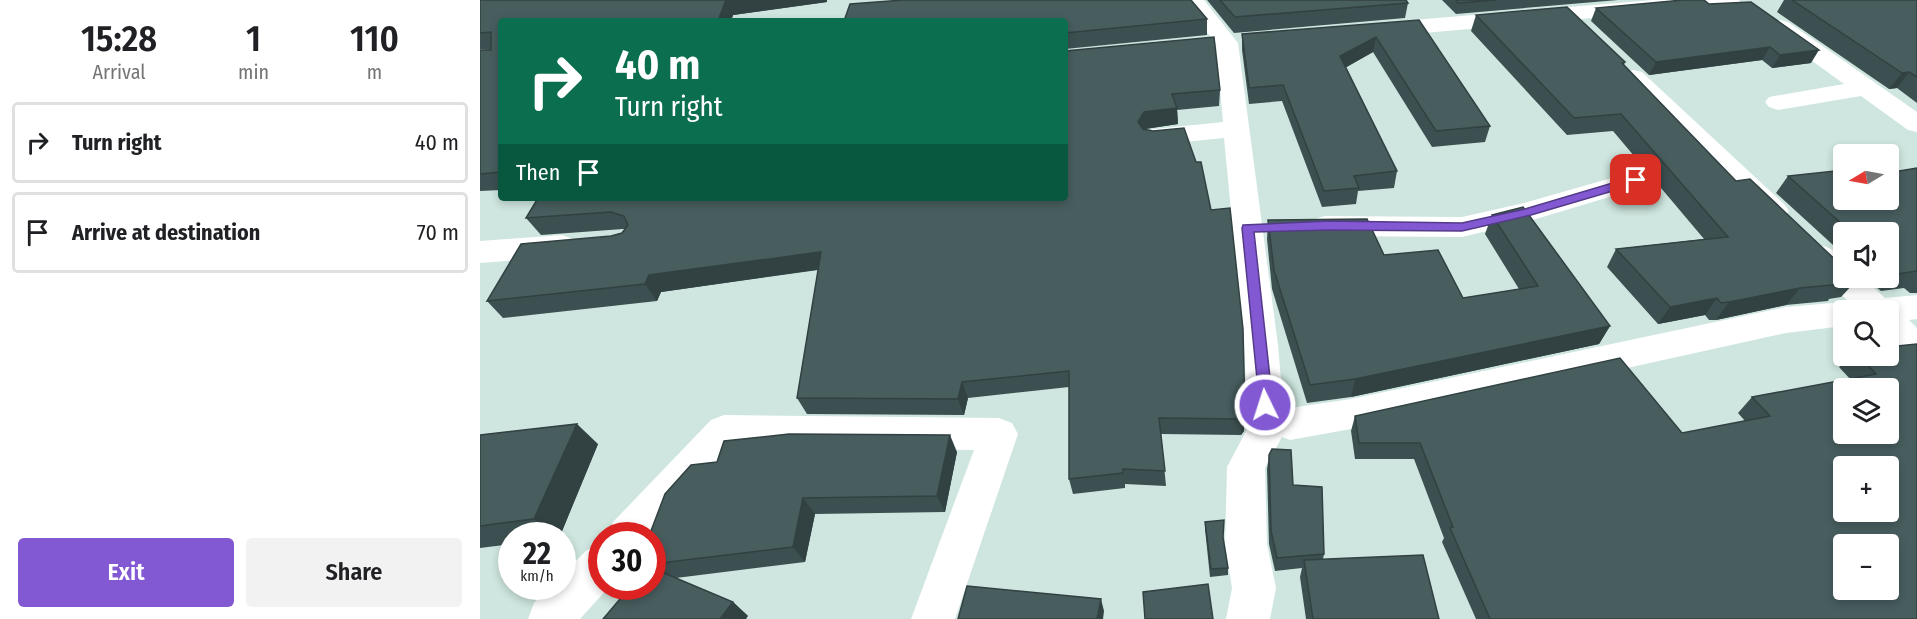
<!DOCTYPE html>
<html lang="en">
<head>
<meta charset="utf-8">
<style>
  :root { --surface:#fff; --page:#f2f2f2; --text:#202124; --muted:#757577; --line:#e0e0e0; --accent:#8259d3 }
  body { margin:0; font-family:"Fira Sans Condensed",sans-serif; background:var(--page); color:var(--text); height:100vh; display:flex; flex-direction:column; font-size:22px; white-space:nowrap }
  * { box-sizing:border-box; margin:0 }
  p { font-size:20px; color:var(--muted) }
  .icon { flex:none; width:33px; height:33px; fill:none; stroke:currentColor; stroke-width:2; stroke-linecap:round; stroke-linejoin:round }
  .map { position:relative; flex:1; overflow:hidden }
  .drawer { display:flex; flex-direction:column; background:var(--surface); width:480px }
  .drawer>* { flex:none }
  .hud { position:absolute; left:18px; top:18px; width:570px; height:183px; border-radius:6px; box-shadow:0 3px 9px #0003; background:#0b6e4f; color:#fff; overflow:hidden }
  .needle { width:39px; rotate:260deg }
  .tools { position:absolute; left:1353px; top:144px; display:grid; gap:12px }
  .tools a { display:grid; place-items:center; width:66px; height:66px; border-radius:6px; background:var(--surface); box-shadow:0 3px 9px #0003; font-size:30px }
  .speed { position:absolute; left:18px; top:522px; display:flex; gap:12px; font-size:30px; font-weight:700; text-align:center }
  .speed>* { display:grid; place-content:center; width:78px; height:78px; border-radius:50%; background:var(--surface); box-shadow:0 3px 9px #0003; line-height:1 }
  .speed small { font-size:15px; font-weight:400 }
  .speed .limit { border:9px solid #d22; background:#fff; color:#111 }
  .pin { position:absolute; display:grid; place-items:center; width:51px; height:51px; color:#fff; margin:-26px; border-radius:12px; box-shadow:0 3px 9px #0006 }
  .me { position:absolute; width:66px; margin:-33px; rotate:356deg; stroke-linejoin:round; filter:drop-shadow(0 0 4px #0008) }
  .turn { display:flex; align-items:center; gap:21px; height:126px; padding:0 18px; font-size:27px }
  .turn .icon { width:78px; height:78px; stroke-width:2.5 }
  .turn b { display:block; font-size:42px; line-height:51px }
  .then { display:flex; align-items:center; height:57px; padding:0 18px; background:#0003; gap:12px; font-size:22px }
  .eta { display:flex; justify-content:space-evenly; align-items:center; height:102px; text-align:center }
  .eta b { font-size:36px; font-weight:600; line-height:42px }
  .cta { display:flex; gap:12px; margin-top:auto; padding:12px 18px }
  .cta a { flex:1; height:69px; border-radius:6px; background:var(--accent); color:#fff; font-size:24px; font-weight:600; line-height:69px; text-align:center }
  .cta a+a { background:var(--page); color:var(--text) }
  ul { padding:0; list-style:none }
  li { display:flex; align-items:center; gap:18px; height:81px; margin:0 12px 9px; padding:0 6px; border:3px solid var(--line); border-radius:6px }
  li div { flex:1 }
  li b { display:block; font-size:22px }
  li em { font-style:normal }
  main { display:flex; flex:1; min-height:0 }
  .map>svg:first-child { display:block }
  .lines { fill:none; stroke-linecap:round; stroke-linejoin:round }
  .street { fill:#fff; fill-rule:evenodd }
  .wall { fill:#3d5051 }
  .shaded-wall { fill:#324142 }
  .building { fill:#475d5e; stroke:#324142; stroke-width:1.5; fill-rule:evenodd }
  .route { fill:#8259d3; stroke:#543a89; stroke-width:1.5 }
</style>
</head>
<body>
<main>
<section class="drawer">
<div class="eta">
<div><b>15:28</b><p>Arrival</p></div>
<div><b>1</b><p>min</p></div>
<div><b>110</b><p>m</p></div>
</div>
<ul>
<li><svg class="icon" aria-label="right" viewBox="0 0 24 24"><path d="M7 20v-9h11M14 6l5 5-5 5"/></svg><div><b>Turn right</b></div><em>40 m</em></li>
<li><svg class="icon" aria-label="arrive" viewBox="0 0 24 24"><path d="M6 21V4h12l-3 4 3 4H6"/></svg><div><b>Arrive at destination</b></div><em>70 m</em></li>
</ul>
<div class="cta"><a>Exit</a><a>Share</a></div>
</section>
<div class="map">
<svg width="1437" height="619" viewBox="0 0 1437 619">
  <rect width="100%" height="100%" fill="#cee6df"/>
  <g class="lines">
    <g class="street">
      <path d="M702 0H724L758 43 798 345 803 402 810 408 871 399 1306 307 1364 302 1370 303 1329 263 1325 255 1329 247C1345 243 1352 248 1364 259V278H1383L1405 298 1437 295V319L1429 320 1437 328V361L1425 357 1408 342V310H1364V326L1306 333 871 429 810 440 802 437 785 468 787 544 796 588 790 619H746L752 588 745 544 747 467 773 418 767 405 764 345 744 138 674 145 665 143 661 137 665 131 674 129 743 122 736 44Z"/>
      <polygon points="1173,0 1260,0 1257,5 1249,6 898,37 890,35 887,30 890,25 898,23"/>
      <polygon points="1300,20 1308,22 1437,112 1437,132 1428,130 1381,96 1298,110 1289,107 1285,102 1289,97 1364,84 1292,32 1289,27 1292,22"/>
      <polygon points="1153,70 1162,72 1304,204 1309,211 1304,218 1294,221 1284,218 1144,82 1141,77 1144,72"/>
      <polygon points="1156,171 1166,174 1170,180 1166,186 1056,219 982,237 845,236 834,233 830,226 834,219 845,216 982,217 1044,203"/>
      <polygon points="82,235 93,239 97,246 93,253 82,257 0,263 0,241"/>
      <polygon points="244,415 519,418 532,423 538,434 475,619 431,619 494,450 253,447 172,539 172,536 127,536 133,522 231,420"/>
      <polygon points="122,544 122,586 130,586 100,619 48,619 54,603 71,586 82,586 82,574 107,550"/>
    </g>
  </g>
  <g class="wall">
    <polygon points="0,0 347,0 347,2 253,15 251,21 21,21 21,190 0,191 0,50 11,49 0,49"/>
    <polygon points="727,0 926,0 928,3 925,18 754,33"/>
    <polygon points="962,0 1138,0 976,14"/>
    <polygon points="1304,0 1437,0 1437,103 1417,88 1409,89 1297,12"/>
    <polygon points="1229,4 1331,63 1292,68 1282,60 1169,75 1111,21 1116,8"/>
    <polygon points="996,15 1145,62 1144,65 1256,181 1377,280 1361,297 1349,299 1348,301 1306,305 1236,320 1229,320 1225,315 1178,324 1127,267 1136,249 1224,239 1133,131 1087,135 991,31"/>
    <polygon points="727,19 727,35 585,49 585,21"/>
    <polygon points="939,20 1010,126 1005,142 952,147 893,52 866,67 917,171 914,188 878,191 876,204 842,207 802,101 769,104 762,50 762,34"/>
    <polygon points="585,51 740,90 739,106 697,110 698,124 665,129 731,210 750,208 764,431 761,435 681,434 686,486 645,484 645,488 593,494 589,479 589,387 488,398 484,415 327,414 317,398 338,270 181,292 177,301 23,318 7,301 131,236 142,233 145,229 143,229 61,235 46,218"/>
    <polygon points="1437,168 1437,293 1430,293 1424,288 1401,291 1386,278 1408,278 1408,232 1364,232 1364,255 1296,193 1308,176 1364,200"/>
    <polygon points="1012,215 1130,326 1119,344 871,397 827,403 792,289 787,239 788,220 904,255 983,298 1039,289 1005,234"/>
    <polygon points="1370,356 1408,356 1437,619 996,619 962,542 964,538 934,459 875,459 871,431 875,416 1202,433 1265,421 1258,413 1272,397 1370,379 1359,367"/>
    <polygon points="0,435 118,444 80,536 32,536 32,544 0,548"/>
    <polygon points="477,452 465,512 335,514 325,562 196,578 253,602 268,616 172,586 172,536"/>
    <polygon points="789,455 813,485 844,554 843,559 959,619 826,619 820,577 822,568 795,571 789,544 787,469"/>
    <polygon points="725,522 743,537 748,568 748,575 730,577 725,529"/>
  </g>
  <g class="shaded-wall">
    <polygon points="246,0 347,0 347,2 253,15 251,21 238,21"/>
    <polygon points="896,37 893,52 858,72 860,56"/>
    <polygon points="1290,47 1282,60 1169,75 1176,62"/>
    <polygon points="1339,50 1331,63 1292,68 1300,55"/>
    <polygon points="1429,72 1417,88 1409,89 1422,73"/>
    <polygon points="697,108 698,124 665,129 659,138 658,122 664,112"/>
    <polygon points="341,252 349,268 181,292 177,301 165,284 169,275"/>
    <polygon points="1320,288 1306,305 1236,320 1249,302"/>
    <polygon points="1237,298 1225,315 1178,324 1190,307"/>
    <polygon points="1130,326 1119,344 871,397 875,379"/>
    <polygon points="482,382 488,398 484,415 478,399"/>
    <polygon points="765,415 764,431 761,435 762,419"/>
    <polygon points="97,424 118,444 80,536 76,536 54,519"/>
    <polygon points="470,435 477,452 465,512 457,496"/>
    <polygon points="323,498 335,514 325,562 313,547"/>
    <polygon points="621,599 624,611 623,619 617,619"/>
    <polygon points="253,602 268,616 266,619 240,619"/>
  </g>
  <g class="building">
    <polygon points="0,0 246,0 238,21 21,21 21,172 0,174 0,50 11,50 11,32 0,33"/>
    <polygon points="423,0 711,0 727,19 585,33 585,21 364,21 370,4"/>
    <polygon points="740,0 926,0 928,3 755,17"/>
    <polygon points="976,0 1016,0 978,3"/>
    <polygon points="1203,0 1224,0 1229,4 1271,2 1339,50 1300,55 1290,47 1176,62 1116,8"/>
    <polygon points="1312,0 1437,0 1437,77 1429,72 1422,73"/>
    <polygon points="1087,7 1145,62 1142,63 1256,181 1270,179 1364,268 1364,278 1374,278 1377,280 1361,282 1363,284 1320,288 1249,302 1241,303 1237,298 1190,307 1136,249 1248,237 1141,114 1094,118 996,15"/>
    <polygon points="939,20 1010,126 956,131 896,37 860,56 917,171 874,176 879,188 844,191 803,85 769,88 762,34"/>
    <polygon points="734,37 740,90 692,94 697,108 664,112 658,122 663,129 673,131 704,128 716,162 721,162 731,210 750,208 763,329 765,415 762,419 679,418 685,471 643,469 643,473 589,479 589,371 482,382 478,399 317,398 341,252 169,275 165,284 7,301 41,244 131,236 142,233 148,225 144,216 131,212 46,218 58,198 585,198 585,51"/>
    <polygon points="1437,168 1437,271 1417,274 1408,267 1408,232 1371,232 1308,176 1364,170 1364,200 1408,200 1408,173"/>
    <polygon points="1043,207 1130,326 875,379 830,385 794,270 788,220 887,219 904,255 958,250 983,298 1058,286 1012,215"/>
    <path d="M1437 344V619H1010L970 528 973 527 940 443H879L875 416 1140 358 1202 433 1290 416 1272 397 1396 374 1380 356H1408V347ZM1364 388H1408V434H1364ZM1364 466H1408V512H1364ZM1364 544H1408V590H1364Z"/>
    <polygon points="97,424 54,519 0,526 0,435"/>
    <polygon points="309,434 470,435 457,496 323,498 313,547 172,564 172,536 169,536 185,494 211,465 237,462 244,441"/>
    <polygon points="792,449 811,450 813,485 842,487 844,554 797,558 791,531 789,455"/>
    <polygon points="744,520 743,537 748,568 731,569 725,522"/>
    <polygon points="943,555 959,619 833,619 824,560"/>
    <polygon points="172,568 253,602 240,619 123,619 151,586 172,586"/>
    <polygon points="728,584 733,619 665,619 663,592"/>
    <polygon points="487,586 621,599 617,619 478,619"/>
  </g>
  <polygon class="route" points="1156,176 1160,177 1160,183 1051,215 982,231 848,230 774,232 793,405 791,409 785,411 780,409 762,228 763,225 848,221 982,223 1045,209"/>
</svg>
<div class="tools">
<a><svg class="needle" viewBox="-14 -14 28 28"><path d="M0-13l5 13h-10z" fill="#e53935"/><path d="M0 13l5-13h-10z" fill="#757577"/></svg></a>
<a><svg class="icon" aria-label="sound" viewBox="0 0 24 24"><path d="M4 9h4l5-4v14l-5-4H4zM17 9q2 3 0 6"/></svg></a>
<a><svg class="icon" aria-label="search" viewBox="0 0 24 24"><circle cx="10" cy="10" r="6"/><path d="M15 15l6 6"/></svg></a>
<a><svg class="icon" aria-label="layers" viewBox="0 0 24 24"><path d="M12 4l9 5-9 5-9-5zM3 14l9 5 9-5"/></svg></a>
<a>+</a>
<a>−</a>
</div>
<div class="speed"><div>22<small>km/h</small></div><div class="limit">30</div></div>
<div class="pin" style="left:1156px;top:180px;background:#d93025"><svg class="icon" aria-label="arrive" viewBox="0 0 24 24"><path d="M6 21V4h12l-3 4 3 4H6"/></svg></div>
<svg class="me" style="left:785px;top:405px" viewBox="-20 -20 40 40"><circle r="17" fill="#8259d3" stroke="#fff" stroke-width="3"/><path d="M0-11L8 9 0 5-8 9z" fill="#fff"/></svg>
<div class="hud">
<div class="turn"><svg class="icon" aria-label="right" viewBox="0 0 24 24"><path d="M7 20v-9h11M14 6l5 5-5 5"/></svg><div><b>40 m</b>Turn right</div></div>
<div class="then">Then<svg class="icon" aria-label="arrive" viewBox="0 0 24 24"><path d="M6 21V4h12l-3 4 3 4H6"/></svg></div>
</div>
</div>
</main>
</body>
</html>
